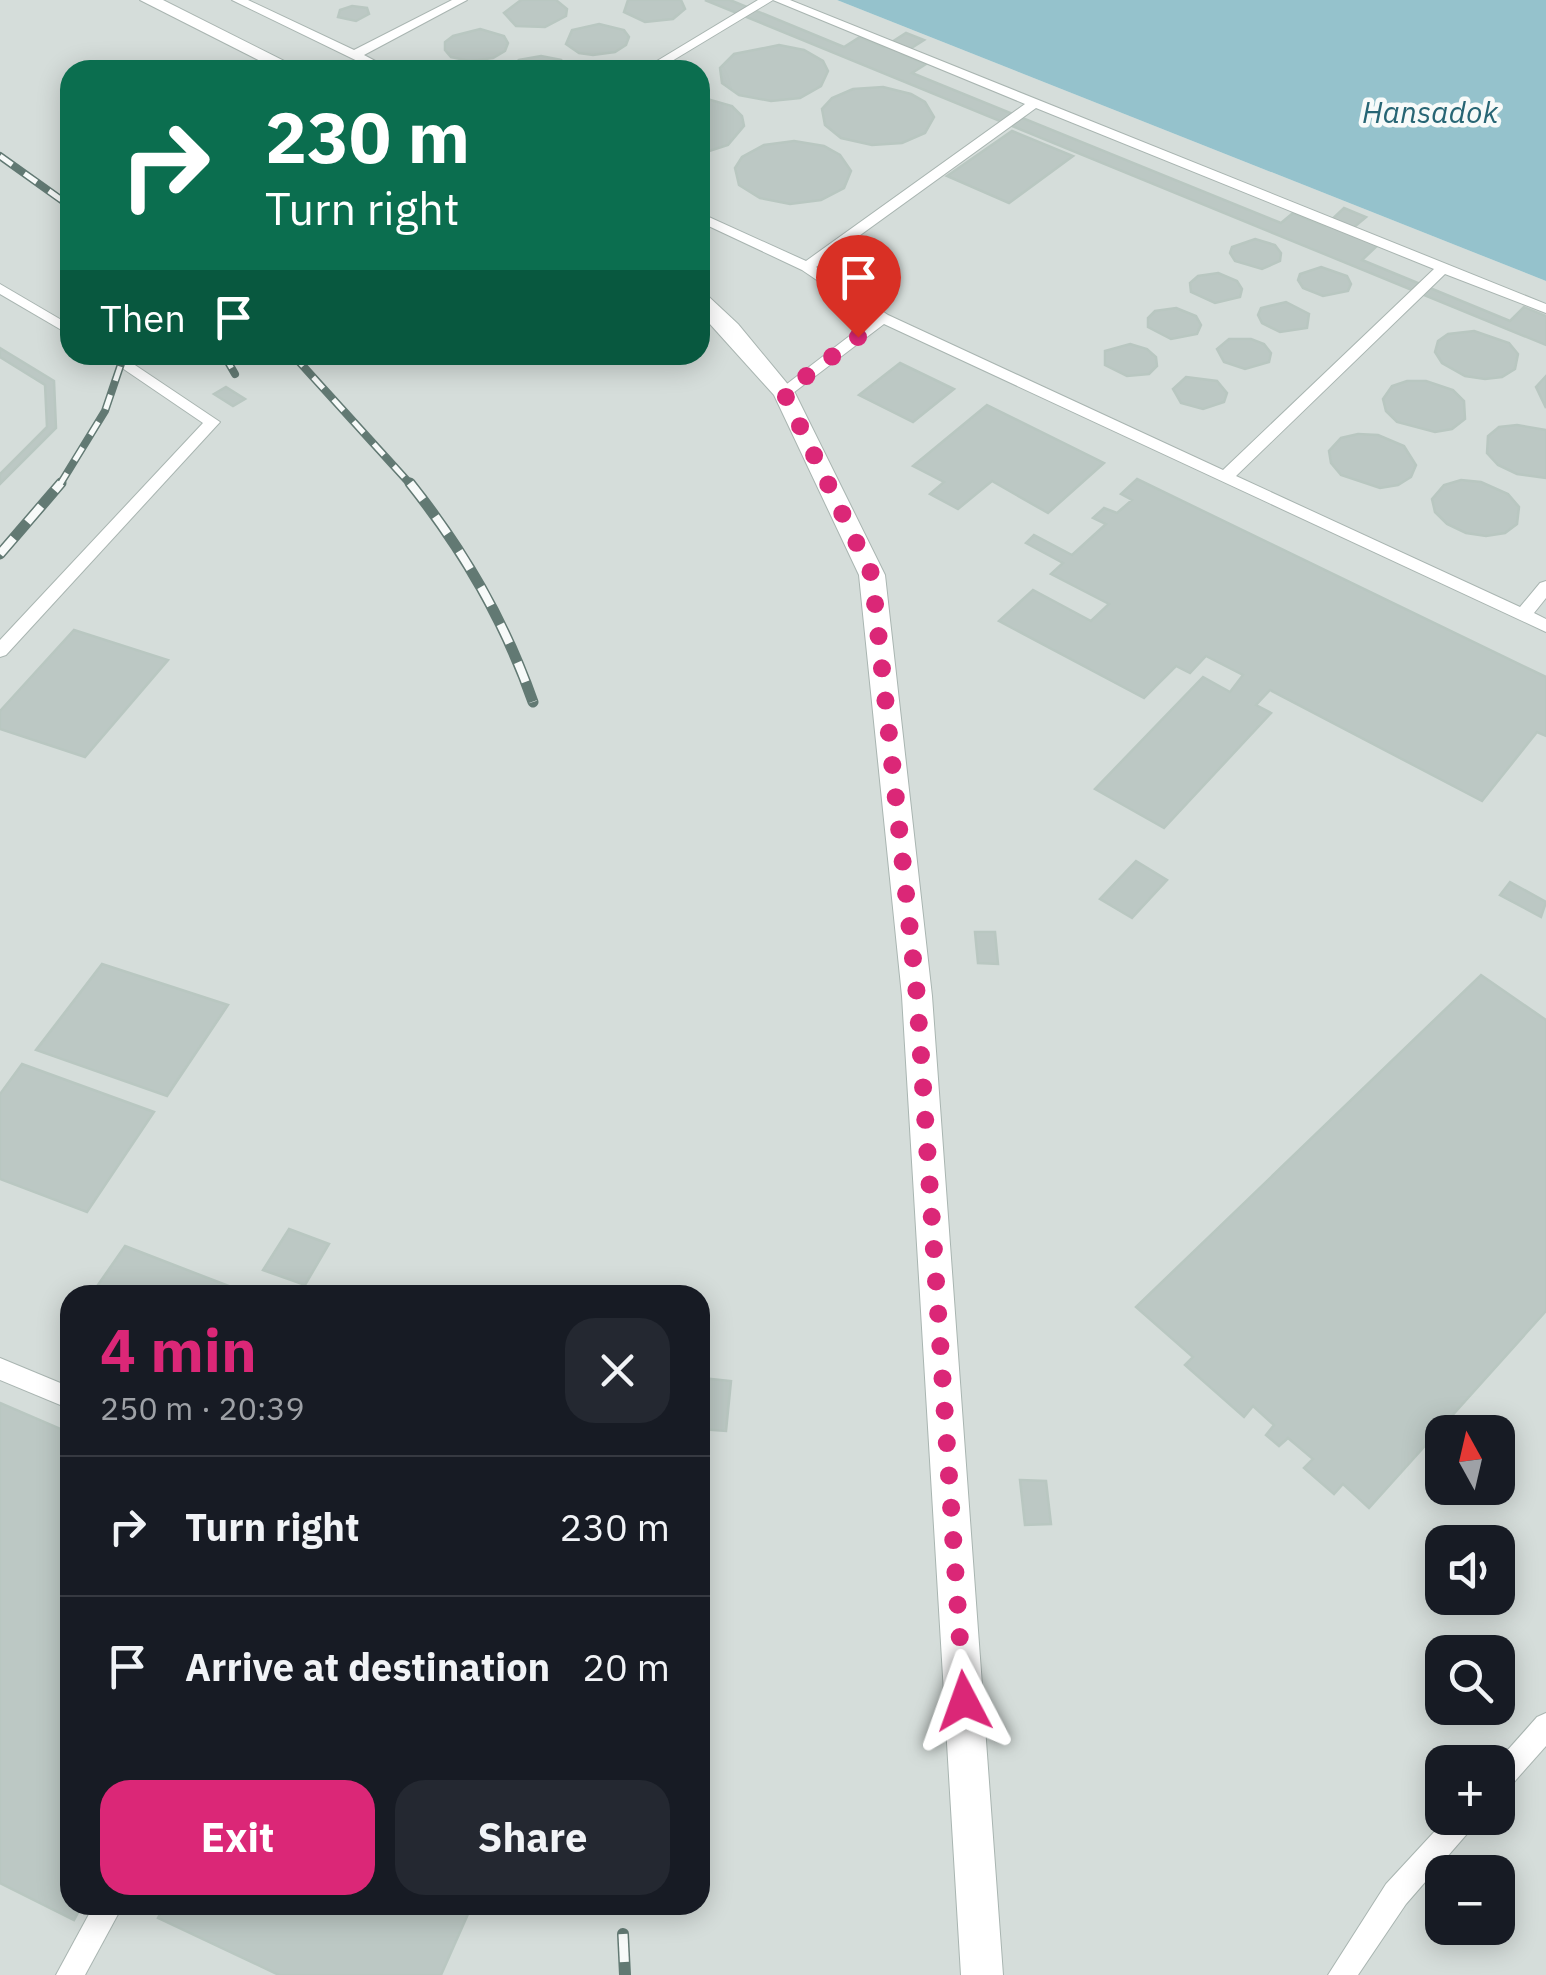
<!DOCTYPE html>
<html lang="en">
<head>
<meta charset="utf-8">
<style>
  :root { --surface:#171b24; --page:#242831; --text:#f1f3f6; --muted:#9ea1a6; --line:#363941; --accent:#db2777 }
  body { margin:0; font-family:"IBM Plex Sans",sans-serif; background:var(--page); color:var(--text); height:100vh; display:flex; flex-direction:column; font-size:38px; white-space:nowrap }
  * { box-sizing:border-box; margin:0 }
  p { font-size:32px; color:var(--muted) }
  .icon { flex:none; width:55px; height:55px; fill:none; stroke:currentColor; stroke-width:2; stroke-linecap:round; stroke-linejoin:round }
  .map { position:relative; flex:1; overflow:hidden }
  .drawer { position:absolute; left:60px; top:1285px; width:650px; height:630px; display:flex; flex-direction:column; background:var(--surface); border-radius:30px; box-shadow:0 5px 25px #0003 }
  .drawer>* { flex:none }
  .guide { position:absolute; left:60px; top:60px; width:650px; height:305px; border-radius:30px; box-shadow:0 5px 25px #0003; background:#0b6e4f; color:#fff; overflow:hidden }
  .needle { width:65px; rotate:352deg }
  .tools { position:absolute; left:1425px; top:1415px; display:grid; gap:20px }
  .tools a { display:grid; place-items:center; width:90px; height:90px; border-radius:20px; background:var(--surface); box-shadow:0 5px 25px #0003; font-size:50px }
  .pin { position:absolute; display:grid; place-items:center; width:85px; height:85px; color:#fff; margin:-102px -42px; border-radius:50% 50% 50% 0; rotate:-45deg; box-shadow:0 0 10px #0007 }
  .pin .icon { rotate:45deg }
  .me { position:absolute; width:110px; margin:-55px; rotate:356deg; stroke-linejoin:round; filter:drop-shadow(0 0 8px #0008) }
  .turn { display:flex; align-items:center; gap:35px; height:210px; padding:0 40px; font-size:45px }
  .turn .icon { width:130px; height:130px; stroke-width:2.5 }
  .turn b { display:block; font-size:70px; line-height:85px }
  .then { display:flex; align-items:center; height:95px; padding:0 40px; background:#0003; gap:20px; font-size:38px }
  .round { display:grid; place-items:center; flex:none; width:105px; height:105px; border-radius:30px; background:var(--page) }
  .head { display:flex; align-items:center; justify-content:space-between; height:170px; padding:0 40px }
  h1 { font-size:60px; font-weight:700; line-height:75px; color:var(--accent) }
  .button { display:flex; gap:20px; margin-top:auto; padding:20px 40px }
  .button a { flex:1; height:115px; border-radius:30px; background:var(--accent); color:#fff; font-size:40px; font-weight:700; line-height:115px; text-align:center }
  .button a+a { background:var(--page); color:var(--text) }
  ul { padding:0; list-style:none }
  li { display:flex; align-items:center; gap:30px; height:140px; padding:0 40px; border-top:2px solid var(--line) }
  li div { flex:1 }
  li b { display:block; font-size:38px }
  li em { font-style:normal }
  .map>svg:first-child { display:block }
  .built { fill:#d5ddda; fill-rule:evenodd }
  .water { fill:#95c2cc }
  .building { fill:#bcc8c4; stroke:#b9c7c1; stroke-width:2.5 }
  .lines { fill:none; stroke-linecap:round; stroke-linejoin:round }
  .lane-casing { stroke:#a9b5b1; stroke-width:2 }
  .street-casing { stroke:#a9b5b1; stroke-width:2 }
  .lane { fill:#fff; fill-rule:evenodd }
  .street { fill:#fff; fill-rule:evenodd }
  .rail-far2-casing { stroke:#627973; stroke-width:8 }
  .rail-far1-casing { stroke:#627973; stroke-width:11 }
  .rail-casing { stroke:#627973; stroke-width:12 }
  .rail-far2 { stroke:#f7faf9; stroke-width:5; stroke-dasharray:15; stroke-linecap:butt }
  .rail-far1 { stroke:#f7faf9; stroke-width:8; stroke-dasharray:21; stroke-linecap:butt }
  .rail { stroke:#f7faf9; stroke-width:9; stroke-dasharray:28; stroke-linecap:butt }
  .route { stroke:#db2777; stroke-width:18; stroke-dasharray:0 32.4 }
  .labels { text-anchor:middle; stroke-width:9; stroke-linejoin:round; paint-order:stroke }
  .far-water-label { font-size:30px; font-style:italic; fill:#276574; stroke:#f7faf9 }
</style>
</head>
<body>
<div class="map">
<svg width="1546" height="1975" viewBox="0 0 1546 1975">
  <rect width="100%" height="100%" fill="#e6edea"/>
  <path class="built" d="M0 0H837L1546 281V1975H0ZM70 70H700V355H70ZM70 1295H700V1905H70ZM1442 1432H1498V1488H1442ZM1442 1542H1498V1598H1442ZM1442 1652H1498V1708H1442ZM1442 1762H1498V1818H1442ZM1442 1872H1498V1928H1442Z"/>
  <polygon class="water" points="837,0 1546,0 1546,281"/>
  <g class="building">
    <polygon points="521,0 556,0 567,9 566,16 545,27 516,26 504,13"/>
    <polygon points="628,0 681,0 685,9 673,19 645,22 624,12"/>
    <polygon points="705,0 730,0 844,47 860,37 884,47 906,33 924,40 902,54 926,64 912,73 1281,223 1293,213 1325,226 1344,208 1366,217 1347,233 1378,245 1362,260 1510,321 1524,307 1546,316 1546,345"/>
    <polygon points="352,6 367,8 369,14 356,21 338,17 340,10"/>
    <polygon points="599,24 624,30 629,37 626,45 615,52 593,55 579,53 566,44 572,30"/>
    <polygon points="480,29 504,36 508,43 505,51 493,58 470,61 451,57 445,50 445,42 453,36"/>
    <polygon points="779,45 804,50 823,61 828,71 821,86 800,98 771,101 739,95 722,83 720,68 734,54"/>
    <polygon points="541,56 561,60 571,70 507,70 519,60"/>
    <polygon points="883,87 911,94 925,102 934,117 925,133 902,143 872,145 841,138 825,125 822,109 832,98 853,89"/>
    <polygon points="700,97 732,106 742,116 744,126 728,145 700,154"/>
    <polygon points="1012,131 1073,156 1009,203 947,176"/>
    <polygon points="794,141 824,146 840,155 851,171 844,188 821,200 790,204 760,198 739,185 735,168 742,157 764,145"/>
    <polygon points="1255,239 1275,245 1281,253 1280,261 1262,269 1235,261 1230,253 1232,247"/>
    <polygon points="1321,267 1347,276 1351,284 1348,291 1323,296 1303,288 1298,280 1300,274"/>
    <polygon points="1218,273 1237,281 1242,289 1240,297 1215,303 1191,292 1190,283 1198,276"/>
    <polygon points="1286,302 1309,314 1307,328 1280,332 1262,323 1258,315 1261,308"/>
    <polygon points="1176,308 1196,316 1201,325 1197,334 1171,339 1148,327 1148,318 1155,311"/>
    <polygon points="1474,331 1509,343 1518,354 1515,369 1502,377 1485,379 1465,376 1442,363 1435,352 1438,341 1448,334"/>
    <polygon points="1229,339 1251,339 1264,344 1271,353 1269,362 1245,369 1224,362 1217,349"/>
    <polygon points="1130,344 1147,349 1156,357 1157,366 1149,374 1127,376 1105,365 1105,351"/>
    <polygon points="0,348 54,381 56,428 0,484 0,474 47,427 45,385 0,357"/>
    <polygon points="900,363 954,389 913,422 859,395"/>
    <polygon points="1546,376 1546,408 1536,387"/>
    <polygon points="1186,377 1217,381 1227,393 1224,402 1203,409 1181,403 1173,389"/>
    <polygon points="1407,381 1426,381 1453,390 1464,401 1465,419 1452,429 1435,432 1397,422 1386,411 1383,399 1392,386"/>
    <polygon points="226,387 245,399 233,406 214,394"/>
    <polygon points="987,405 1104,463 1048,513 992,481 958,509 930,494 944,482 913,466"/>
    <polygon points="1517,425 1546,430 1546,478 1517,474 1498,465 1487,453 1488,436 1499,427"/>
    <polygon points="1358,434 1378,435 1404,446 1416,465 1411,477 1398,485 1380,488 1341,475 1331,463 1329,451 1341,438"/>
    <polygon points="1137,479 1546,677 1546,736 1537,732 1482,801 1270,690 1256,705 1271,713 1164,828 1095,789 1203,677 1230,692 1243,675 1206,656 1190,673 1176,666 1144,698 999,621 1033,590 1091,621 1109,604 1051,574 1063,563 1026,543 1034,535 1072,555 1106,524 1093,518 1104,508 1117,513 1132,500 1121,494"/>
    <polygon points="1461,480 1481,482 1508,494 1519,507 1517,524 1505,533 1486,536 1466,533 1447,524 1435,512 1432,499 1444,485"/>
    <polygon points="74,630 168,660 85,757 0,729 0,711"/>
    <polygon points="1136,861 1167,880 1132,918 1100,899"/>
    <polygon points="1510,882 1546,902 1541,917 1500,895"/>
    <polygon points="975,932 995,932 998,964 978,963"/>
    <polygon points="102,964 228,1005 167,1096 36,1050"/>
    <polygon points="1481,975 1546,1020 1546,1311 1369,1508 1343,1484 1334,1494 1304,1468 1313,1459 1288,1438 1279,1446 1266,1435 1274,1425 1253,1406 1244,1417 1185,1365 1193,1357 1136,1307"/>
    <polygon points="22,1064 154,1112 87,1212 0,1179 0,1094"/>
    <polygon points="289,1229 329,1244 305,1285 263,1270"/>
    <polygon points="125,1246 252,1295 91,1295"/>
    <polygon points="702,1378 731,1381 726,1431 700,1429"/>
    <polygon points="0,1403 70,1433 70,1905 82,1905 74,1920 0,1883"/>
    <polygon points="1020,1480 1046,1481 1051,1524 1025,1525"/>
    <polygon points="165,1905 472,1905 441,1975 279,1975 158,1918"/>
  </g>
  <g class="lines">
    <g class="lane-casing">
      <g id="lane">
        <polygon points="232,0 248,0 354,50 452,0 467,0 364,55 392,70 376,70"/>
        <path d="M758 0H790L1546 304V313L1445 274 1236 476 1520 607 1540 583 1546 581V598L1534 613 1546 619V632L884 324 789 396H779V390L873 318 802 270 700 222V213L806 261 1025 104 773 0 657 70H642ZM1036 108 1434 269 1223 470 888 315 816 267Z"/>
        <polygon points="0,284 70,325 70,335 0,294"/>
        <polygon points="103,355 120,355 220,422 6,655 0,657 0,640 203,423"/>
        <polygon points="0,1358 70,1387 70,1409 0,1380"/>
        <polygon points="1546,1713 1546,1746 1507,1790 1498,1794 1497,1762 1537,1717"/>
        <polygon points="1447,1818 1477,1818 1473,1827 1406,1904 1358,1975 1328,1975 1386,1884"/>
        <polygon points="94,1905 123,1905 85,1975 56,1975"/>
      </g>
    </g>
    <g class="street-casing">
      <g id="street">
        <polygon points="140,0 163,0 302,70 278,70"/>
        <polygon points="700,294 708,296 738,324 795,393 885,575 932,996 1003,1975 961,1975 902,996 859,575 774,395 700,313"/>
      </g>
    </g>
    <use href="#lane" class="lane"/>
    <use href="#street" class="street"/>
    <g class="rail-far2-casing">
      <g id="rail-far2">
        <polyline points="0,156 70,206"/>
        <polyline points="224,355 235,374"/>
        <polyline points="293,355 412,486"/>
        <polyline points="59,486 105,411 124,355"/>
      </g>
    </g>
    <g class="rail-far1-casing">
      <g id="rail-far1">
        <path d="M410 483C464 551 504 620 533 702"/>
        <polyline points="0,554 61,483"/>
      </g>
    </g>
    <g class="rail-casing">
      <polyline id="rail" points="623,1934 625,1975"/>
    </g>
    <use href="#rail-far2" class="rail-far2"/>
    <use href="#rail-far1" class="rail-far1"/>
    <use href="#rail" class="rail"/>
  </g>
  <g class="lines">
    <polyline class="route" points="858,337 784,393 872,575 917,996 964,1701"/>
  </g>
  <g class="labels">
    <g class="far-water-label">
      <text x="1430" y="123">Hansadok</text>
    </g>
  </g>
</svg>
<div class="tools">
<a><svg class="needle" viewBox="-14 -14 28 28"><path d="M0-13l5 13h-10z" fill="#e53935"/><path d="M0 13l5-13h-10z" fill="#9ea1a6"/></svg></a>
<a><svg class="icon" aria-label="sound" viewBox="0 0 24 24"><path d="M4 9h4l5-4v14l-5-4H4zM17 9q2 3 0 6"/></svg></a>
<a><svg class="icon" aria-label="search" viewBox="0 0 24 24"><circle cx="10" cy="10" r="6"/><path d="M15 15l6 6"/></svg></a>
<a>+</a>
<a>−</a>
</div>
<div class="pin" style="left:858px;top:337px;background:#d93025"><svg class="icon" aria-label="arrive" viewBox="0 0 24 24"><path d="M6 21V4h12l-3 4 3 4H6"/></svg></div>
<svg class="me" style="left:964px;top:1701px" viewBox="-20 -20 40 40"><path d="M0-17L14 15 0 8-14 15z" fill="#db2777" stroke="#fff" stroke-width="4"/></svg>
<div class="guide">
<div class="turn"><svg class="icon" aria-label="right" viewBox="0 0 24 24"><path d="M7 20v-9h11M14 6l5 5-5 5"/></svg><div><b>230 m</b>Turn right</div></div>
<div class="then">Then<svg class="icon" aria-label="arrive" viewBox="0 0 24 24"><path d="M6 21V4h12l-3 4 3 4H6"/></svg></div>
</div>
<section class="drawer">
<div class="head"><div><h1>4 min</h1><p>250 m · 20:39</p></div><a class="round"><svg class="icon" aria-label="close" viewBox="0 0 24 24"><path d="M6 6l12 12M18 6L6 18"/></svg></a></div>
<ul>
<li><svg class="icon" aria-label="right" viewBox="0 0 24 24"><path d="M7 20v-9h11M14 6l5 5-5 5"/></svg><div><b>Turn right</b></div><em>230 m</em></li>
<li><svg class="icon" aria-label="arrive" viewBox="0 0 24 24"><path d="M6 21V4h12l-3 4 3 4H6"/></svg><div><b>Arrive at destination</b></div><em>20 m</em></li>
</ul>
<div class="button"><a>Exit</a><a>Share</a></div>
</section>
</div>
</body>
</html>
